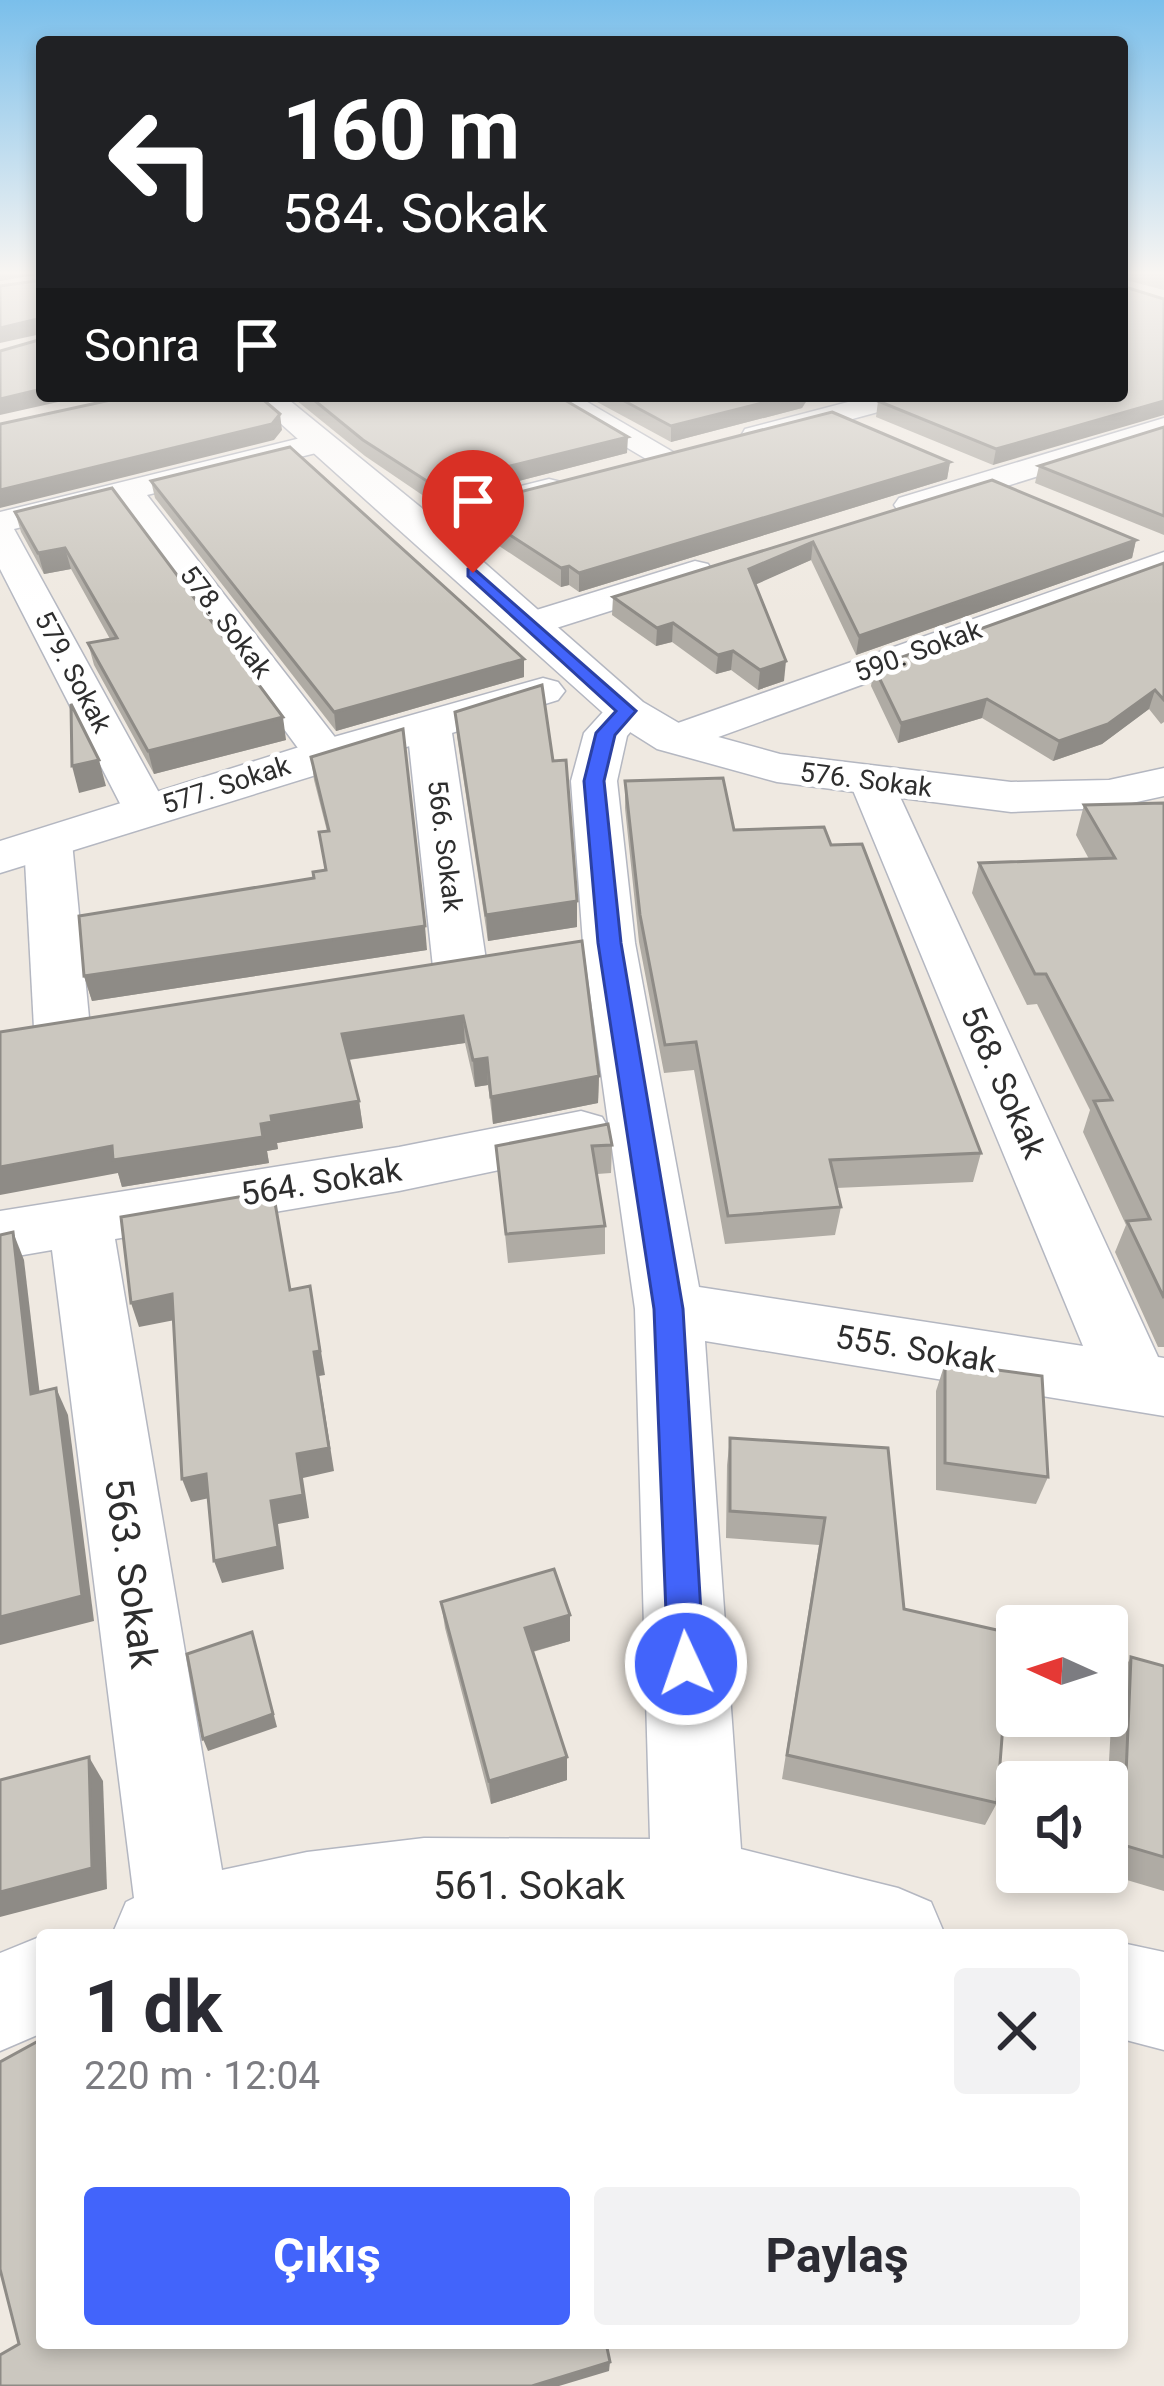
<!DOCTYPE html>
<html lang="tr">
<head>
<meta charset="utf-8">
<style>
  :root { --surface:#fff; --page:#f2f2f3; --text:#2b2b33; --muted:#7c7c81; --accent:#4264fb }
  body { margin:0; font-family:Roboto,sans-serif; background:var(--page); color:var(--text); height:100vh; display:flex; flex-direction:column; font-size:45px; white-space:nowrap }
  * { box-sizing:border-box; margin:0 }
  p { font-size:39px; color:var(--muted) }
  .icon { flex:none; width:66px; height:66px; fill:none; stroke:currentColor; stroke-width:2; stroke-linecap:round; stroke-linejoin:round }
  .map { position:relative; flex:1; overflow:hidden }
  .side { position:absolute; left:36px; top:1929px; width:1092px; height:420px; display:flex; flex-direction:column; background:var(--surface); border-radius:12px; box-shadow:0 6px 18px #0003 }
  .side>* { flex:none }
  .guide { position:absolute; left:36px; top:36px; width:1092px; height:366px; border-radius:12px; box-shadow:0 6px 18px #0003; background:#202124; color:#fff; overflow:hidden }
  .needle { width:78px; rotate:273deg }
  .tools { position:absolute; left:996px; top:1605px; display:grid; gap:24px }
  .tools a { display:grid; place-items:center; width:132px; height:132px; border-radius:12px; background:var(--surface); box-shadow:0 6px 18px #0003; font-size:60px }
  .pin { position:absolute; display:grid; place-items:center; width:102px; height:102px; color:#fff; margin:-123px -51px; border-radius:50% 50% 50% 0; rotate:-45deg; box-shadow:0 0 12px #0007 }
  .pin .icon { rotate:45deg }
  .me { position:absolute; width:132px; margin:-66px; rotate:357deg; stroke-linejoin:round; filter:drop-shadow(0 0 9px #0008) }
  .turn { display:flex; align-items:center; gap:42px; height:252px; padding:0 48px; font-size:54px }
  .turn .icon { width:156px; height:156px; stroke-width:2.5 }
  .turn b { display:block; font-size:84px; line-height:102px }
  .then { display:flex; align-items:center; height:114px; padding:0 48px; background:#0003; gap:24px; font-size:45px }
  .round { display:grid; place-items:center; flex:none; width:126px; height:126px; border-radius:12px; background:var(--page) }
  .overview { display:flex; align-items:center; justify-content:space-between; height:204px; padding:0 48px }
  h1 { font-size:72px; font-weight:700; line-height:90px }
  .cta { display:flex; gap:24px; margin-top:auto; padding:24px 48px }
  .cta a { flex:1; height:138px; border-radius:12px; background:var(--accent); color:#fff; font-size:48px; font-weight:700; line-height:138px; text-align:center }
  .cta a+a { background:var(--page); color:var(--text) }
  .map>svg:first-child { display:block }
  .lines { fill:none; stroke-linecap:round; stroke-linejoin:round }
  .street-casing { stroke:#b4b7c1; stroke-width:3 }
  .secondary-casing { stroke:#b4b7c1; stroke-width:3 }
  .street { fill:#fff; fill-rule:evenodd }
  .secondary { fill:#fff; fill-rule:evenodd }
  .wall { fill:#afaba4 }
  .shaded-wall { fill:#8e8b86 }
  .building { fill:#cbc7bf; stroke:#8e8b86; stroke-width:3 }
  .route { fill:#4264fb; stroke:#2b41a3; stroke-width:3 }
  .labels { text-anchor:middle; stroke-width:10; stroke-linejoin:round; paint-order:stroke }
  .far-street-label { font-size:27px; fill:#2e2e2e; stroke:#fff }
  .street-label { font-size:33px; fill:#2e2e2e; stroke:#fff }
  .near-street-label { font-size:39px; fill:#2e2e2e; stroke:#fff }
</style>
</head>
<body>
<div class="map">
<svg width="1164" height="2386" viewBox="0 0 1164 2386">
  <rect width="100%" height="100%" fill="#efe9e1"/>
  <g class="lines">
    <g class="street-casing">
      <g id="street">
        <polygon points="540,396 577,396 685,459 669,469 658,466"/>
        <polygon points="871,396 920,396 915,402 756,445 741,436 745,429"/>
        <polygon points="1164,418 1164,437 923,512 899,512 894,505 899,498"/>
        <polygon points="321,433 337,442 332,449 147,495 341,745 347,754 341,763 325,767 309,763 118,503 14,529 169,811 163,821 146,825 129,821 0,569 0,512"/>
        <polygon points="549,479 561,482 566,489 561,496 416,532 404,529 399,522 404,515"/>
        <polygon points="1164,552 1164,575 688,748 673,752 658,748 651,739 658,730"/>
        <polygon points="695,561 708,564 713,572 708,580 531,636 517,632 512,624 517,616"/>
        <path d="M627 698 642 702 648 711 627 736 617 781 635 943 699 1287 1083 1346 850 783 857 773 873 769 889 773 1158 1357 1164 1358V1416L705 1341 741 1849 898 1888 931 1902 945 1935 424 1930 384 1935H112L126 1902 134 1898 52 1250 0 1259V1211L399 1147 581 1111 602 1117 609 1129 583 943 571 781 584 733 612 702ZM610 1134 635 1309 650 1839 424 1838 307 1852 222 1870 115 1239 399 1191 581 1153 602 1147Z"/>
        <polygon points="429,713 444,717 451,726 487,967 479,979 460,983 441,979 433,967 407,726 414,717"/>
        <polygon points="48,828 65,832 72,842 90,1028 82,1041 62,1046 42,1041 34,1028 24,842 31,832"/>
        <polygon points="42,1936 42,2033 0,2051 0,1953"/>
        <polygon points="1122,1943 1164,1952 1164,2050 1122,2039"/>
      </g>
    </g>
    <g class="secondary-casing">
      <g id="secondary">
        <polygon points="250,396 284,396 429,514 643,702 689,729 780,754 1011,782 1109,780 1164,768 1164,796 1109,808 1011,812 777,782 657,749 611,720"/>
        <polygon points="543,678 558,682 565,691 558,700 0,873 0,841 309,744"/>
      </g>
    </g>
    <use href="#street" class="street"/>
    <use href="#secondary" class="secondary"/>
  </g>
  <g class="wall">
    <polygon points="1122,272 1164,272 1164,290 1122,279"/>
    <polygon points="291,396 558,396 627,453 434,503 365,456"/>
    <polygon points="586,396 848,396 808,399 802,408 671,442"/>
    <polygon points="1122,396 993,465 876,417 878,401"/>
    <polygon points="1164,427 1164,535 1035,483 1039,466"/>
    <polygon points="950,462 947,479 579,592 569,585 561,587 466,524 465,506"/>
    <polygon points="992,480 1136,540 1132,558 856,655 811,560 755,584 784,681 758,690 731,670 716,674 672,642 656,646 612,615 613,597"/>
    <polygon points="151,481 524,677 336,731 155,498"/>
    <polygon points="112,488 286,740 154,774 94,665 88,643 110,639 71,569 44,574 21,532 15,512"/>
    <polygon points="1164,563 1164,722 1161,724 1149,709 1102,744 1053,761 982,718 898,743 871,686 874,667"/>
    <polygon points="455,712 553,761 577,901 577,927 488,941 457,736"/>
    <polygon points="311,757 427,950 92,1001 84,976 314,878 325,870 319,832 327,831 314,780"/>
    <polygon points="625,781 734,830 831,845 981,1153 973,1182 836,1188 841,1207 835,1235 725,1244 694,1070 664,1073 639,942 625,808"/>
    <polygon points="1164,803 1164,1347 1158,1347 1115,1252 1126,1225 1083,1132 1090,1110 1037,1004 1027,1005 972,893 979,863 1089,859 1076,835 1084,805"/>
    <polygon points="582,941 599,1076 598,1103 493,1124 488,1085 475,1087 465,1043 349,1060 359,1101 363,1128 277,1143 278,1149 267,1151 269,1163 122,1187 118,1173"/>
    <polygon points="612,1145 611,1173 597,1174 605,1226 605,1254 508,1263 496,1146"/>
    <polygon points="945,1363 1048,1477 1036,1504 936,1490 936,1391"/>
    <polygon points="730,1438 888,1448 904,1609 997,1803 985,1825 782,1779 819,1545 726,1538 727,1465"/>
    <polygon points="441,1602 570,1615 570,1641 533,1652 567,1780 491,1804 445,1628"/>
    <polygon points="1131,1657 1164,1666 1164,1891 1103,1873 1107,1872 1107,1797 1113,1689"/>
  </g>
  <g class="shaded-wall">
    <polygon points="0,272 42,272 42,274 0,281"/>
    <polygon points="38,319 41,334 0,343 0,328"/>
    <polygon points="42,389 42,396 85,396 0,415 0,399"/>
    <polygon points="790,396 809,396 802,408 671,442 671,426"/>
    <polygon points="1164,401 1164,415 993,465 996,449"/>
    <polygon points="280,414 282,430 274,440 0,508 0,490"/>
    <polygon points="628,437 627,453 434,503 433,485"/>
    <polygon points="950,462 947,479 579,592 579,573"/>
    <polygon points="1136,540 1132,558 856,655 859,636"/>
    <polygon points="813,542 811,560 748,588 749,569"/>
    <polygon points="65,548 71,569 44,574 38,553"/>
    <polygon points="569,566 569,585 561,587 561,568"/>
    <polygon points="673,623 672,642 656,646 657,628"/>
    <polygon points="733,651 731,670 716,674 718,655"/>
    <polygon points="524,659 524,677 336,731 334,712"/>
    <polygon points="786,661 784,681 758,690 760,670"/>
    <polygon points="1155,690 1149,709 1102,744 1053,761 1059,741"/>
    <polygon points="987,699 982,718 898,743 901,723"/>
    <polygon points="283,717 286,740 154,774 148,751"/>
    <polygon points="99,760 106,786 79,793 72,766"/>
    <polygon points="577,901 577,927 488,941 486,915"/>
    <polygon points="425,926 427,950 92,1001 84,976"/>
    <polygon points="463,1016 465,1043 346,1060 342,1034"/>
    <polygon points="487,1058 488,1085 475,1087 473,1060"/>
    <polygon points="599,1076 598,1103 493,1124 491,1097"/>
    <polygon points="359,1101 363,1128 277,1143 278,1149 267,1151 269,1163 122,1187 118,1173 0,1195 0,1167 112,1146 261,1124 271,1116"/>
    <polygon points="13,1232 24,1260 43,1421 31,1394"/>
    <polygon points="310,1286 325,1375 319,1376 334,1471 303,1478 309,1518 278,1524 284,1569 222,1583 214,1561 271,1501 297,1454 314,1352"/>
    <polygon points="172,1294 180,1319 139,1327 131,1303"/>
    <polygon points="56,1388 68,1415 94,1621 0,1645 0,1617"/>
    <polygon points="206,1474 214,1497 191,1502 182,1479"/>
    <polygon points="570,1615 570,1641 527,1653 525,1628"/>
    <polygon points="252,1632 277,1727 208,1751 203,1739"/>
    <polygon points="89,1757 103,1781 107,1889 0,1917 0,1892"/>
    <polygon points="567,1757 567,1780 491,1804 489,1781"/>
    <polygon points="610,2362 609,2371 559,2386 532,2386"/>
  </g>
  <g class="building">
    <polygon points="42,280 42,323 38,319 0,328 0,286"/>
    <polygon points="1122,286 1164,299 1164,401 996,449 878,401 898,396 1122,396"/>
    <polygon points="42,339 42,389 0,399 0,351"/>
    <polygon points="129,396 259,396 280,414 272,424 0,490 0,424"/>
    <polygon points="309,396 558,396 628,437 433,485 363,440"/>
    <polygon points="615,396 790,396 671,426"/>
    <polygon points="832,412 950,462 579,573 569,566 561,568 465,506"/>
    <polygon points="1164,427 1164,516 1039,466"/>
    <polygon points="290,447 524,659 334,712 151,481"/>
    <polygon points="992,480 1136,540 859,636 813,542 749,569 786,661 760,670 733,651 718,655 673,623 657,628 613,597"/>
    <polygon points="112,488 283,717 148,751 88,643 117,638 65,548 38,553 15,512"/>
    <polygon points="1164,563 1164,700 1155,690 1108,724 1059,741 987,699 901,723 874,667"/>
    <polygon points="542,685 553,761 566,760 577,901 486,915 455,712"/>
    <polygon points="71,704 99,760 72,766"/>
    <polygon points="403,729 425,926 84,976 79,916 314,878 313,872 326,870 319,832 329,831 311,757"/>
    <polygon points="723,778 734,830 824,827 831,845 862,844 981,1153 830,1160 841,1207 728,1216 696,1042 665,1045 640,915 625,781"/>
    <polygon points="1164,803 1164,1298 1127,1221 1150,1219 1094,1101 1112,1100 1046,974 1035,974 979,863 1115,858 1084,805"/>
    <polygon points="582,941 599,1076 491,1097 487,1058 473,1060 463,1016 342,1034 359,1101 271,1116 272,1122 261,1124 263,1137 113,1160 112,1146 0,1167 0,1032"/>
    <polygon points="608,1124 612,1145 592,1146 605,1226 506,1234 496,1146"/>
    <polygon points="273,1191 290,1290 310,1286 320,1351 314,1352 329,1448 297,1454 303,1495 271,1501 278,1547 214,1561 206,1474 182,1479 172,1294 131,1303 121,1217"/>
    <polygon points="13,1232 31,1394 56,1388 82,1596 0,1617 0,1235"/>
    <polygon points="945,1363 1042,1376 1048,1477 945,1463"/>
    <polygon points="730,1438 888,1448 904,1609 1010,1633 997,1803 787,1755 825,1518 730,1511"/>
    <polygon points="554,1569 570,1615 525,1628 567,1757 489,1781 441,1602"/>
    <polygon points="252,1632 273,1714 203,1739 187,1654"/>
    <polygon points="1131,1657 1164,1666 1164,1857 1123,1845"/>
    <polygon points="89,1757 92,1868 0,1892 0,1780"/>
    <polygon points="42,2039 42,2343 606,2343 610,2362 532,2386 0,2386 0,2355 19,2344 0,2269 0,2062"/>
  </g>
  <linearGradient id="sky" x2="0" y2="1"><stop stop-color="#7abfeb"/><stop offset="0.45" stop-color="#f8f5f2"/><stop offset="1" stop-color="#f8f5f2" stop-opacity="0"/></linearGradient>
  <rect width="1164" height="606" fill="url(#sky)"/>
  <polygon class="route" points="473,568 636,711 615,735 604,781 621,943 683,1309 704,1664 699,1676 686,1681 673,1676 668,1664 654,1309 598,943 584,781 596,733 616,711 468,576 468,569"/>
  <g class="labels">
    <g class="far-street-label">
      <text transform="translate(226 622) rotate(53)" y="9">578. Sokak</text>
      <text transform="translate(918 651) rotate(-20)" y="9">590. Sokak</text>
      <text transform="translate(73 672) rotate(62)" y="9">579. Sokak</text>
      <text transform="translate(866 780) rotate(7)" y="9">576. Sokak</text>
      <text transform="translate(226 785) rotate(-18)" y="9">577. Sokak</text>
      <text transform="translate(445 846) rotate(83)" y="9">566. Sokak</text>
    </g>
    <g class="street-label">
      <text transform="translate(1004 1082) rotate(66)" y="12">568. Sokak</text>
      <text transform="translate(321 1181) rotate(-9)" y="12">564. Sokak</text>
      <text transform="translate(916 1348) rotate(9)" y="12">555. Sokak</text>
    </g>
    <g class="near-street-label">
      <text transform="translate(132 1573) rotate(82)" y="14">563. Sokak</text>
      <text x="529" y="1899">561. Sokak</text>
    </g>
  </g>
</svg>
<div class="tools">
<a><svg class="needle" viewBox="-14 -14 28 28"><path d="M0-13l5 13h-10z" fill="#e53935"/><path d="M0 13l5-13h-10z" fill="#7c7c81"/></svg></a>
<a><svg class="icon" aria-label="sound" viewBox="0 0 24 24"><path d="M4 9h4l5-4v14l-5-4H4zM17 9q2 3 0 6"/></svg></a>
</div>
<div class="pin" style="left:473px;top:573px;background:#d93025"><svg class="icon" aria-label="arrive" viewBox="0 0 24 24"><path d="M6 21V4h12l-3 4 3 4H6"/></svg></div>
<svg class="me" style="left:686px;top:1664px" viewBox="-20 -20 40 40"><circle r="17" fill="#4264fb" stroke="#fff" stroke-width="3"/><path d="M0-11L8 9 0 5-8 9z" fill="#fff"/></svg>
<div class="guide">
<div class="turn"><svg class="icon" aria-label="left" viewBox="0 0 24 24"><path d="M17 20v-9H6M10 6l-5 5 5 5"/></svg><div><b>160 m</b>584. Sokak</div></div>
<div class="then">Sonra<svg class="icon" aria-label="arrive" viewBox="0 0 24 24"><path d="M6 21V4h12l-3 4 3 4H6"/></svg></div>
</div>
<section class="side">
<div class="overview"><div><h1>1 dk</h1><p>220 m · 12:04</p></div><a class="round"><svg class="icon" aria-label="close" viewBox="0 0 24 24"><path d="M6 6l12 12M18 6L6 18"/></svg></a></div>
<div class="cta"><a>Çıkış</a><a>Paylaş</a></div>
</section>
</div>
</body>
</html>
